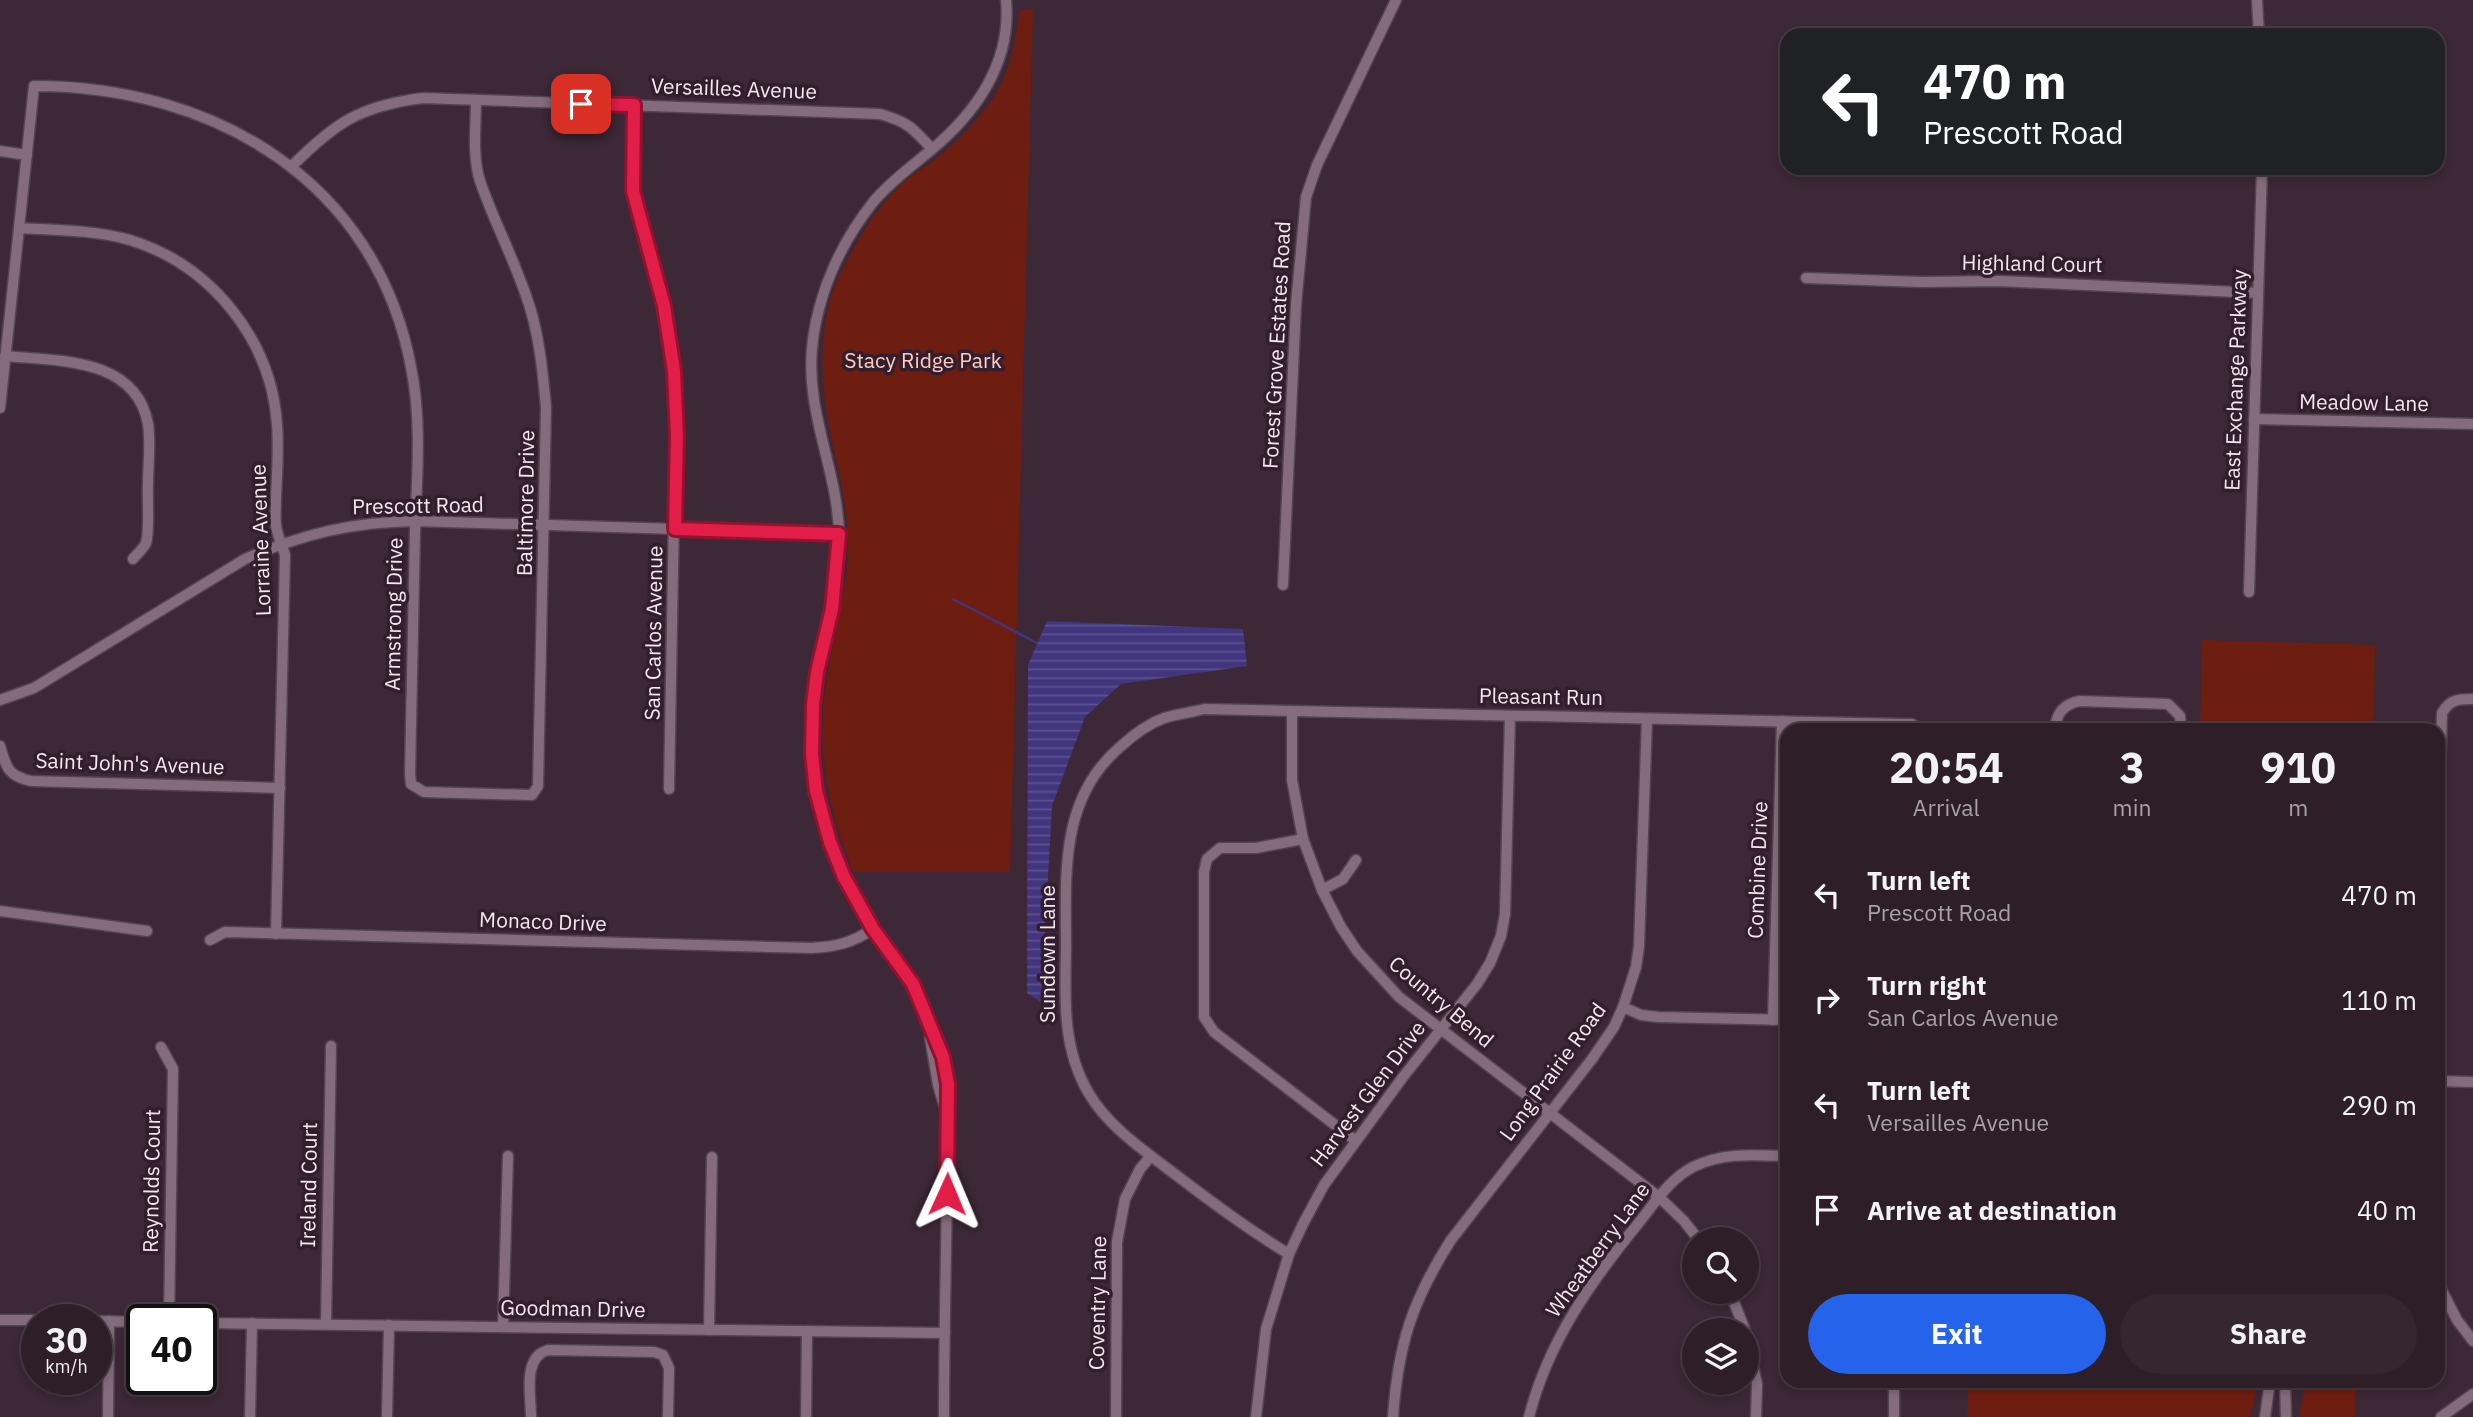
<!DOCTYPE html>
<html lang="en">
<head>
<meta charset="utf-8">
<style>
  :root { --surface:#2d1e28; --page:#352730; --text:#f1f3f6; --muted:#a7a2a8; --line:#483c45; --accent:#2563eb }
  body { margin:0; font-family:"IBM Plex Sans",sans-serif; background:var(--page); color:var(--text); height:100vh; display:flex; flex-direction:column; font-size:26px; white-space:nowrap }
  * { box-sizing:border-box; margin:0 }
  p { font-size:23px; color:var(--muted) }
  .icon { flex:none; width:38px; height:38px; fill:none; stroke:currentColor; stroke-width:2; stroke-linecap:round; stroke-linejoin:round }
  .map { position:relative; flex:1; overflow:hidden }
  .panel { position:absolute; left:1780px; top:723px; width:665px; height:665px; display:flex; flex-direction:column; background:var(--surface); border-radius:21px; box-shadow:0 4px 10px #0003,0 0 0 2px var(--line) }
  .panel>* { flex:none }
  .guide { position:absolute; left:1780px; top:28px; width:665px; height:147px; border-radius:21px; box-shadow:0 4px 10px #0003,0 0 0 2px var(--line); background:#202124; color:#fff; overflow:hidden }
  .fabs { position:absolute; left:1682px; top:1227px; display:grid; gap:14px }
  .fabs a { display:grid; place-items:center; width:77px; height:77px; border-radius:50%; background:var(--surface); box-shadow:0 4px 10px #0003,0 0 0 2px var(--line); font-size:35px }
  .speed { position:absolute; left:21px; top:1304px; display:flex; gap:14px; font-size:35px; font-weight:700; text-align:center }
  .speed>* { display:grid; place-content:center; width:91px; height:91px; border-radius:50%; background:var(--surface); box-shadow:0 4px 10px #0003,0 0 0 2px var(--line); line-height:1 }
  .speed small { font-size:18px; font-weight:400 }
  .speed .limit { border:4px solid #111; border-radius:10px; background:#fff; color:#111 }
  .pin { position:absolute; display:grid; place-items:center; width:60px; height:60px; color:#fff; margin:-30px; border-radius:14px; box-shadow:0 4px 10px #0006 }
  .me { position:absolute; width:77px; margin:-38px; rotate:1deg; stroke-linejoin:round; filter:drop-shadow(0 0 5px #0008) }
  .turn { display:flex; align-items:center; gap:24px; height:147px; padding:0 28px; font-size:32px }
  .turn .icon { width:91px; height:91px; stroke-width:2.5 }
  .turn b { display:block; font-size:49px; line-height:60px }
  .eta { display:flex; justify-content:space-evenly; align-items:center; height:119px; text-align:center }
  .eta b { font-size:42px; font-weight:800; line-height:49px }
  .action { display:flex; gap:14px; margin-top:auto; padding:14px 28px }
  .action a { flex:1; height:80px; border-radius:42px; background:var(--accent); color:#fff; font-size:28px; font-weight:800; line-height:80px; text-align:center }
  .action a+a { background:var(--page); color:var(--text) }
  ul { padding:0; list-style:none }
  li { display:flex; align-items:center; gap:21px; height:105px; padding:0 28px }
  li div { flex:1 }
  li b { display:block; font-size:26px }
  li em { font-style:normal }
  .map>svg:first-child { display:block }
  .green { fill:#6e1e11 }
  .water { fill:url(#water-rules) }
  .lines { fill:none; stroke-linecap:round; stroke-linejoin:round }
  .stream { stroke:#41357d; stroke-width:2.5 }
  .minor-casing { stroke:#55444f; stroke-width:13 }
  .minor { stroke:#856c7c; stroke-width:10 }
  .route-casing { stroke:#92132f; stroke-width:18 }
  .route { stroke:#e11d48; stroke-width:12 }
  .labels { text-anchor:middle; stroke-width:7; stroke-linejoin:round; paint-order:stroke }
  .street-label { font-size:21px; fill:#f5e7ef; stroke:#321e2c }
  .park-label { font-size:21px; fill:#fdcbc1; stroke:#321e2c }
</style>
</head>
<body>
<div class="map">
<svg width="2473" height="1417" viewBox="0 0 2473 1417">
  <defs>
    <pattern id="water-rules" width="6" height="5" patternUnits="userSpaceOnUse" patternTransform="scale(1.75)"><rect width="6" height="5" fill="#41357d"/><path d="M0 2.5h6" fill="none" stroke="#5d5290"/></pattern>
  </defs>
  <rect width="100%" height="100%" fill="#3c2836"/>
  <g class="green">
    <path d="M1033 9 1010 872H853C829 812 816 750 826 685 832 642 845 600 848 555 850 505 834 458 826 409 821 375 821 337 829 304 833 287 849 256 858 241 869 220 886 199 903 183 914 173 926 167 937 158 961 138 989 110 1002 82 1013 59 1016 34 1020 10Z"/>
    <polygon points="2202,640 2375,645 2373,730 2200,730"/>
    <polygon points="1969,1381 2230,1381 2257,1390 2250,1417 1967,1417"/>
    <polygon points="2306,1381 2356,1381 2355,1417 2299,1417"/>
  </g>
  <polygon class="water" points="1047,621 1243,629 1247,666 1121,684 1085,717 1052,806 1041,1002 1027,993 1028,665"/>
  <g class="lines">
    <polyline class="stream" points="953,599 1037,643"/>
    <g class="minor-casing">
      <g id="minor">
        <polyline points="2257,0 2259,35"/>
        <polyline points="634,105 633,191 664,306 676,404 669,789"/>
        <polyline points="0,151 27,155"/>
        <path d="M292 166C336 122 360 106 423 98L880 114C908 122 913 128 932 149"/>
        <path d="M19 228C56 230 95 230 130 240 211 265 271 339 277 424 279 448 277 473 276 498 276 507 275 516 276 525 277 535 282 545 285 555L276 934"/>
        <polyline points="1806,278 1922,282 1999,281 2258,293"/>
        <path d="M5 356C57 361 136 357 148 424 151 444 148 464 148 484 147 497 150 531 146 543 144 548 136 555 133 559"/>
        <path d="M0 408 34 86C214 86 376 181 411 367 422 421 417 476 415 531 413 612 411 693 410 774L411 784 424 792 532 795 538 786 546 407C543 375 540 342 531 311 518 266 495 225 480 181 472 156 476 126 476 100"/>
        <polyline points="2254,419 2473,424"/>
        <polyline points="1283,585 1296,305 1306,197 1317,165 1396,0"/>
        <polyline points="2249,592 2262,168"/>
        <path d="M0 700 34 688 245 559C303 534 352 522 415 521L839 534"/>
        <polyline points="1292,711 1292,780 1303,839 1322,890 1341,927 1357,951 1399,997 1659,1197 1684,1221 1698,1239"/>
        <path d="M2055 730C2056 714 2063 704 2080 701L2168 704 2180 716 2181 730"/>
        <path d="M0 746C6 766 7 776 31 781L280 788"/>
        <polyline points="1303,839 1256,848 1220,848 1207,859 1204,872 1204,1017 1214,1032 1356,1141"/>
        <path d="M2438 845 2442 713C2450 699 2459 699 2473 699"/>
        <polyline points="1322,890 1343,879 1356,860"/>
        <polyline points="0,911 147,931"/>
        <path d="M210 940 225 932 811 948C835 947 852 943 873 929"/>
        <polyline points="1623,1007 1641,1015 1658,1017 1787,1020"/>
        <polyline points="1773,1020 1782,721"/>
        <polyline points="930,1038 938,1085 945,1108"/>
        <polyline points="161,1047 173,1069 169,1320"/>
        <polyline points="2438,1081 2473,1082"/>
        <path d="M1289 1254C1249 1230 1213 1203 1176 1175 1145 1151 1108 1127 1088 1092 1062 1047 1065 998 1066 948 1066 875 1059 799 1120 747 1133 735 1148 724 1164 718 1177 714 1192 712 1205 709L1902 724H1912L1919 730"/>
        <polyline points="2438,1283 2457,1320 2473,1341"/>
        <polyline points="1730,1292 1745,1330"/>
        <polyline points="0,1320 37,1320"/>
        <polyline points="96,1321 142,1322"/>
        <polyline points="201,1323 945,1333"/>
        <polyline points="326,1324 331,1046"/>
        <polyline points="503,1327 508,1156"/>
        <polyline points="709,1330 712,1157"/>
        <polyline points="1746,1334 1757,1384 1756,1417"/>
        <polyline points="1894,1381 1894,1417"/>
        <polyline points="2285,1381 2286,1417"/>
        <polyline points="108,1417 109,1321"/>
        <polyline points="250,1417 252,1323"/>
        <polyline points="387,1417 389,1325"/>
        <path d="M531 1417C531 1396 522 1357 548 1350L654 1352 663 1355 669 1368 668 1417"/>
        <polyline points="806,1417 807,1331"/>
        <path d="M944 1417C944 1341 946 1264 947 1188 948 1162 946 1137 947 1112 947 1096 948 1082 945 1066 941 1047 921 998 911 981 898 962 883 945 871 926 854 900 841 872 830 844 810 789 806 727 817 670 826 625 839 582 839 535 838 468 803 410 813 339 820 289 842 241 874 201 891 181 911 167 931 150 976 113 1012 62 1006 0"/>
        <polyline points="1116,1417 1117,1242 1125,1199 1140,1169 1151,1156"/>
        <polyline points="1256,1417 1266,1329 1289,1254 1303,1224 1324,1185 1403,1077 1477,984 1490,963 1501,936 1505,914 1510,716"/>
        <path d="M1393 1417C1398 1345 1412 1301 1451 1240L1592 1059 1614 1027 1623 1007 1636 967 1639 946 1647 719"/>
        <path d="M1529 1417C1548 1341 1592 1280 1641 1220 1656 1201 1671 1178 1693 1167 1723 1152 1754 1155 1787 1156"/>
        <polyline points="2265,1417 2270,1381"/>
        <polyline points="2441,1417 2473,1394"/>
      </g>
    </g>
    <use href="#minor" class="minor"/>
  </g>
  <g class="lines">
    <g class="route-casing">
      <polyline id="route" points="581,104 634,105 633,191 664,306 674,371 677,436 675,529 839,534 832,609 817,672 813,705 812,754 816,791 830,842 844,877 873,929 913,984 943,1057 948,1084 947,1194"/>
    </g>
    <use href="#route" class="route"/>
  </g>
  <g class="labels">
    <g class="street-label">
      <text transform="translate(734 89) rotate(2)" y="7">Versailles Avenue</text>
      <text transform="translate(2032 264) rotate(1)" y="7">Highland Court</text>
      <text transform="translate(1277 345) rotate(-87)" y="7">Forest Grove Estates Road</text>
      <text transform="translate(2236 380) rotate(-88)" y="7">East Exchange Parkway</text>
      <text transform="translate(2364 403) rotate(1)" y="7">Meadow Lane</text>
      <text transform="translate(526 503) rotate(-89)" y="7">Baltimore Drive</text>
      <text transform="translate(418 506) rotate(-1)" y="7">Prescott Road</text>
      <text transform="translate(261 540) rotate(-92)" y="7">Lorraine Avenue</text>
      <text transform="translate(394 614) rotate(-89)" y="7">Armstrong Drive</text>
      <text transform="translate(654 633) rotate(-89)" y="7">San Carlos Avenue</text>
      <text transform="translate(1541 697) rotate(1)" y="7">Pleasant Run</text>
      <text transform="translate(130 764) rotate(2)" y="7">Saint John's Avenue</text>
      <text transform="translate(1758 870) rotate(-88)" y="7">Combine Drive</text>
      <text transform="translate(543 922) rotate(2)" y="7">Monaco Drive</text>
      <text transform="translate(1048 954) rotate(-90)" y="7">Sundown Lane</text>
      <text transform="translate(1441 1002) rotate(40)" y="7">Country Bend</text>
      <text transform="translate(1553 1072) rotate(-54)" y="7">Long Prairie Road</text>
      <text transform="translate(1368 1094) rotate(-53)" y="7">Harvest Glen Drive</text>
      <text transform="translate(152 1181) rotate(-89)" y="7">Reynolds Court</text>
      <text transform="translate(309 1185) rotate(-89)" y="7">Ireland Court</text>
      <text transform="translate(1598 1250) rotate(-54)" y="7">Wheatberry Lane</text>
      <text transform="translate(1098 1303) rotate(-89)" y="7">Coventry Lane</text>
      <text transform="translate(573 1309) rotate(1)" y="7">Goodman Drive</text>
    </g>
    <g class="park-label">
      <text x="923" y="368">Stacy Ridge Park</text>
    </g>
  </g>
</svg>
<div class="fabs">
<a><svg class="icon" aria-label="search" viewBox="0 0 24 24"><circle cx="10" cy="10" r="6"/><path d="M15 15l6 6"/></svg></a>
<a><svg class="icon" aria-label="layers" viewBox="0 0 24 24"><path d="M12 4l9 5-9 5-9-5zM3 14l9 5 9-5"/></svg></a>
</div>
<div class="speed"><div>30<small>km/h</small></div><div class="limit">40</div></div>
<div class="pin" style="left:581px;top:104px;background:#d93025"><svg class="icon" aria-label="arrive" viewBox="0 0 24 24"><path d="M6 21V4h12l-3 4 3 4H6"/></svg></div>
<svg class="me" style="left:947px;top:1194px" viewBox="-20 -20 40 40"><path d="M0-17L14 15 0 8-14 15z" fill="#e11d48" stroke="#fff" stroke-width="4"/></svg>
<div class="guide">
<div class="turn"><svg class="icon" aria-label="left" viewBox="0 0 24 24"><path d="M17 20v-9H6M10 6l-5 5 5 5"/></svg><div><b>470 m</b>Prescott Road</div></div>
</div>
<section class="panel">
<div class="eta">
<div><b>20:54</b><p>Arrival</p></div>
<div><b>3</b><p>min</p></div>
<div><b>910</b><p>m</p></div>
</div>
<ul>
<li><svg class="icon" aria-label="left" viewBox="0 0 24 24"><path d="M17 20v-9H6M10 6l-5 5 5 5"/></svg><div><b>Turn left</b><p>Prescott Road</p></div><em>470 m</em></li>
<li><svg class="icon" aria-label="right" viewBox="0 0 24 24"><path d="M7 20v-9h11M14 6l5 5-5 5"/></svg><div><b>Turn right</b><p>San Carlos Avenue</p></div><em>110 m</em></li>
<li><svg class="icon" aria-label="left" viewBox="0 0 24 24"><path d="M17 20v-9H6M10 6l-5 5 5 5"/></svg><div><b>Turn left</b><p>Versailles Avenue</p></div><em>290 m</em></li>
<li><svg class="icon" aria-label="arrive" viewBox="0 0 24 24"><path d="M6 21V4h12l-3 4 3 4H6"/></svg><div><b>Arrive at destination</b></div><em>40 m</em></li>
</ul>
<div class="action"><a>Exit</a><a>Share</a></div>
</section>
</div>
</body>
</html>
